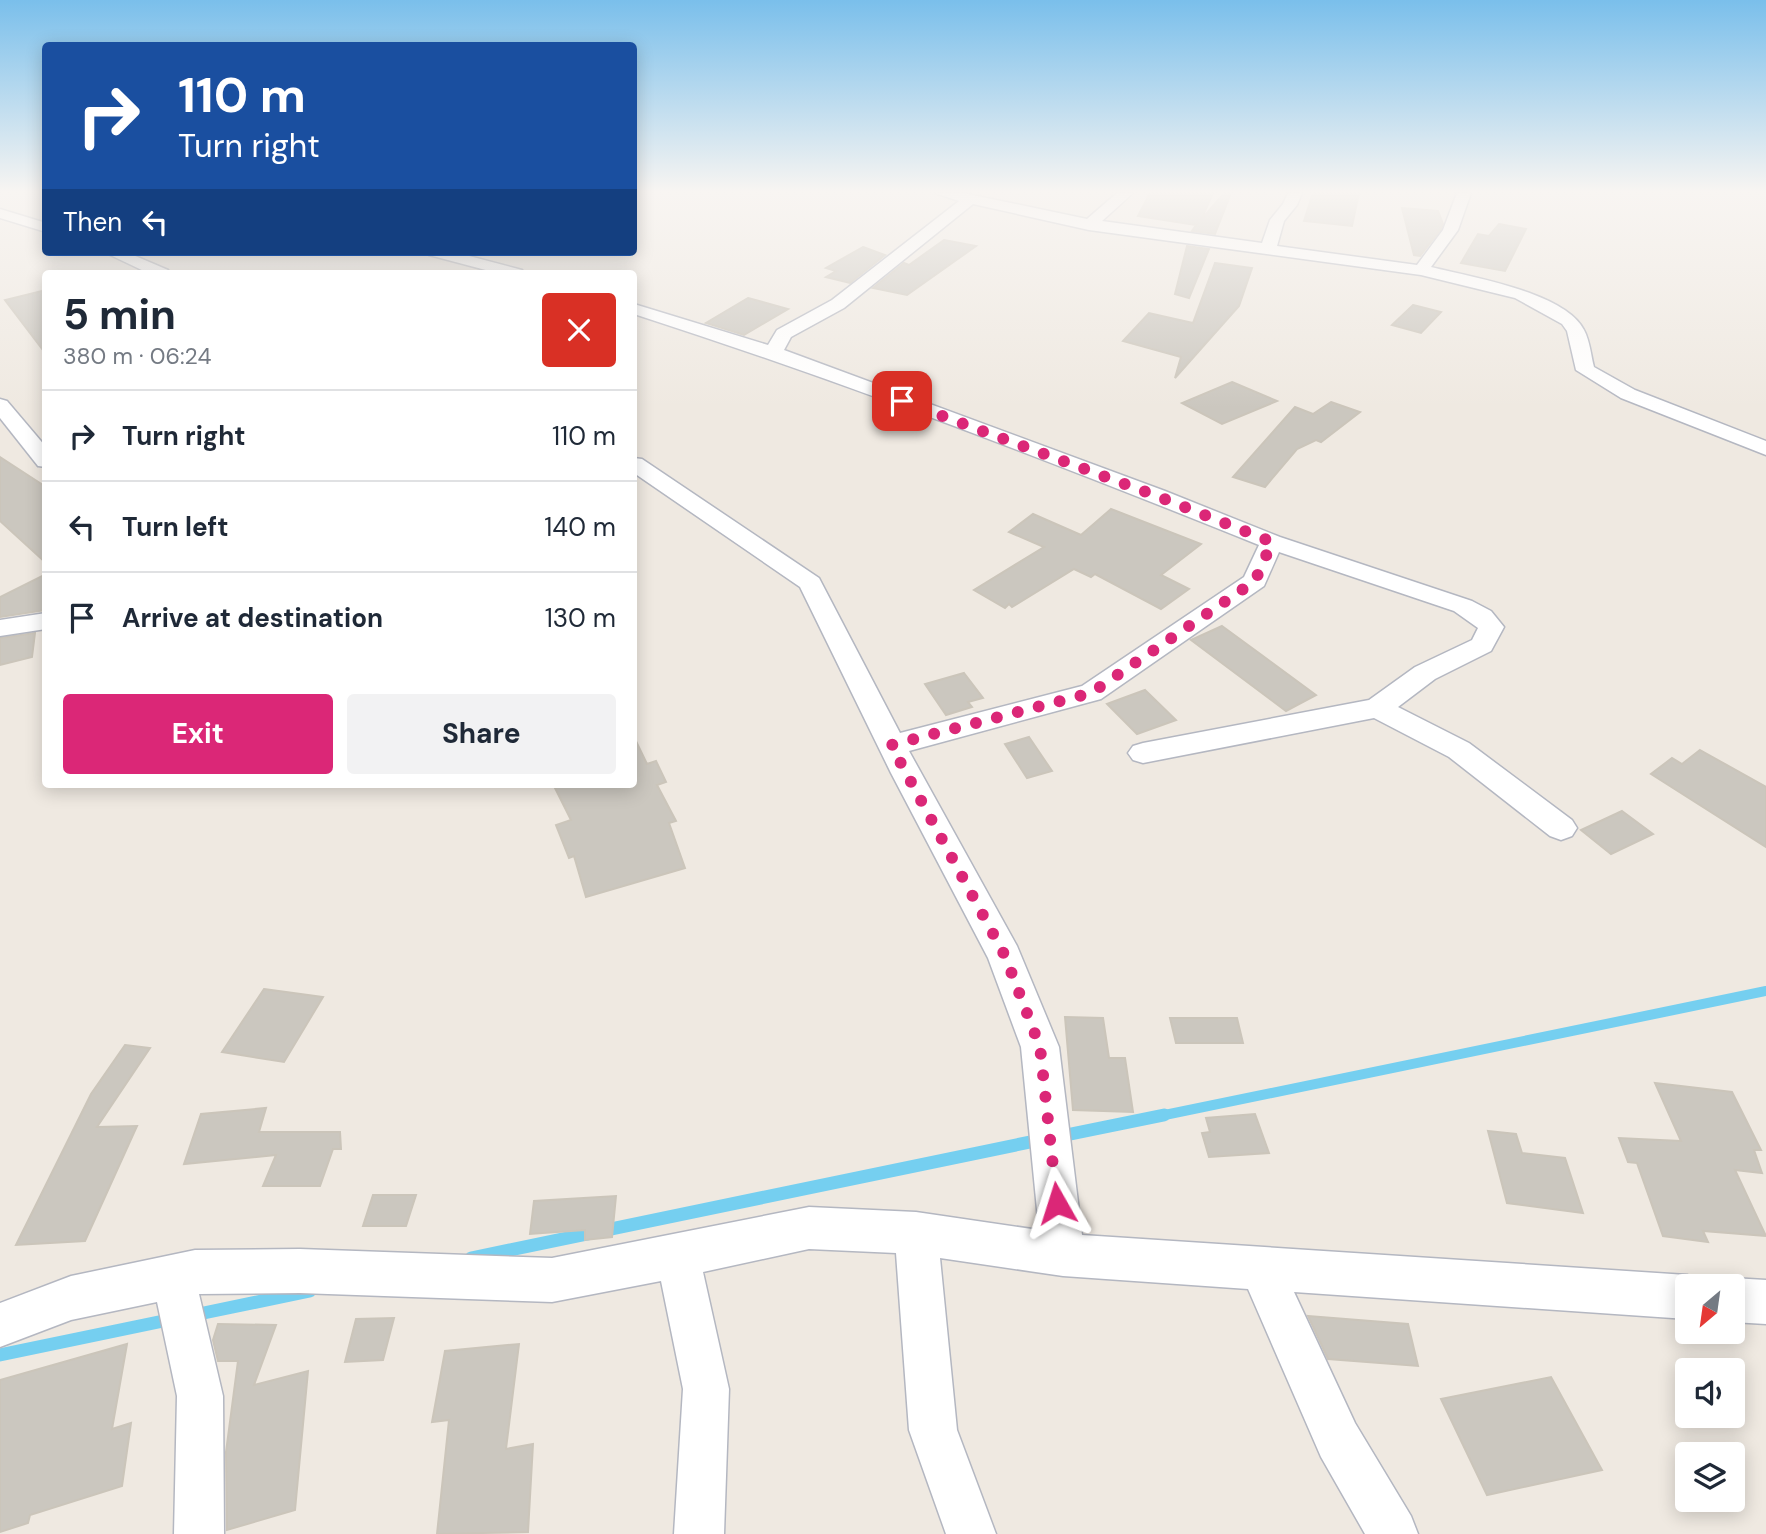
<!DOCTYPE html>
<html lang="en">
<head>
<meta charset="utf-8">
<style>
  :root { --surface:#fff; --page:#f2f2f3; --text:#1f2937; --muted:#747a83; --line:#e0e1e3; --accent:#db2777 }
  body { margin:0; font-family:"DM Sans",sans-serif; background:var(--page); color:var(--text); height:100vh; display:flex; flex-direction:column; font-size:26px; white-space:nowrap }
  * { box-sizing:border-box; margin:0 }
  p { font-size:23px; color:var(--muted) }
  .icon { flex:none; width:38px; height:38px; fill:none; stroke:currentColor; stroke-width:2; stroke-linecap:round; stroke-linejoin:round }
  .map { position:relative; flex:1; overflow:hidden }
  .side { position:absolute; left:42px; top:270px; width:595px; height:518px; display:flex; flex-direction:column; background:var(--surface); border-radius:7px; box-shadow:0 4px 18px #0003 }
  .side>* { flex:none }
  .guide { position:absolute; left:42px; top:42px; width:595px; height:214px; border-radius:7px; box-shadow:0 4px 18px #0003; background:#1a4fa0; color:#fff; overflow:hidden }
  .needle { width:46px; rotate:209deg }
  .fabs { position:absolute; left:1675px; top:1274px; display:grid; gap:14px }
  .fabs a { display:grid; place-items:center; width:70px; height:70px; border-radius:7px; background:var(--surface); box-shadow:0 4px 18px #0003; font-size:35px }
  .pin { position:absolute; display:grid; place-items:center; width:60px; height:60px; color:#fff; margin:-30px; border-radius:14px; box-shadow:0 4px 10px #0006 }
  .me { position:absolute; width:77px; margin:-38px; rotate:354deg; stroke-linejoin:round; filter:drop-shadow(0 0 5px #0008) }
  .turn { display:flex; align-items:center; gap:24px; height:147px; padding:0 21px; font-size:32px }
  .turn .icon { width:91px; height:91px; stroke-width:2.5 }
  .turn b { display:block; font-size:49px; line-height:60px }
  .then { display:flex; align-items:center; height:66px; padding:0 21px; background:#0003; gap:14px; font-size:26px }
  .round { display:grid; place-items:center; flex:none; width:74px; height:74px; border-radius:7px; background:var(--page) }
  .summary { display:flex; align-items:center; justify-content:space-between; height:119px; padding:0 21px }
  h1 { font-size:42px; font-weight:700; line-height:52px }
  .cta { display:flex; gap:14px; margin-top:auto; padding:14px 21px }
  .cta a { flex:1; height:80px; border-radius:7px; background:var(--accent); color:#fff; font-size:28px; font-weight:700; line-height:80px; text-align:center }
  .cta a+a { background:var(--page); color:var(--text) }
  ul { padding:0; list-style:none }
  li { display:flex; align-items:center; gap:21px; height:91px; padding:0 21px; border-top:2px solid var(--line) }
  li div { flex:1 }
  li b { display:block; font-size:26px }
  li em { font-style:normal }
  .map>svg:first-child { display:block }
  .lines { fill:none; stroke-linecap:round; stroke-linejoin:round }
  .stream-far1 { stroke:#75cff0; stroke-width:10 }
  .stream { stroke:#75cff0; stroke-width:13 }
  .building { fill:#cbc7bf; stroke:#cbc5ba; stroke-width:2 }
  .street-casing { stroke:#b4b7c1; stroke-width:3 }
  .street { fill:#fff; fill-rule:evenodd }
  .route { stroke:#db2777; stroke-width:12; stroke-dasharray:0 21.6 }
</style>
</head>
<body>
<div class="map">
<svg width="1766" height="1534" viewBox="0 0 1766 1534">
  <rect width="100%" height="100%" fill="#efe9e1"/>
  <g class="lines">
    <polyline class="stream-far1" points="1155,1117 1766,991"/>
    <g class="stream">
      <polyline points="1061,1136 1164,1115"/>
      <polyline points="471,1258 1040,1140"/>
      <polyline points="194,1315 310,1291"/>
      <polyline points="0,1355 173,1319"/>
    </g>
  </g>
  <g class="building">
    <polygon points="1150,193 1213,193 1201,220 1224,193 1231,193 1215,234 1192,231 1196,225 1138,216"/>
    <polygon points="1313,193 1359,193 1352,226 1304,221"/>
    <polygon points="1402,208 1438,211 1443,224 1441,229 1420,256 1414,255"/>
    <polygon points="1499,224 1526,229 1505,271 1461,263 1478,234 1489,236"/>
    <polygon points="944,240 976,246 907,295 873,288 904,263 909,265"/>
    <polygon points="1187,246 1209,249 1189,298 1175,294"/>
    <polygon points="863,247 885,255 850,283 826,277 836,271 826,268"/>
    <polygon points="1215,263 1252,268 1239,306 1175,378 1181,357 1123,341 1149,313 1193,323"/>
    <polygon points="46,290 46,354 5,300"/>
    <polygon points="748,298 788,309 744,335 706,323"/>
    <polygon points="1413,305 1441,312 1421,333 1392,325"/>
    <polygon points="1232,382 1277,401 1222,424 1182,403"/>
    <polygon points="1331,402 1360,412 1321,442 1316,440 1297,449 1265,487 1233,477 1295,407 1313,414"/>
    <polygon points="0,457 46,487 46,563 0,521"/>
    <polygon points="1111,509 1201,544 1161,575 1189,589 1161,609 1095,574 1091,577 1074,569 1012,607 1009,604 1005,608 974,590 1044,547 1009,532 1033,514 1081,535"/>
    <polygon points="46,574 46,610 0,617 0,597"/>
    <polygon points="1222,626 1263,656 1316,695 1286,711 1191,640"/>
    <polygon points="35,633 32,657 0,665 0,638"/>
    <polygon points="964,673 983,698 968,702 972,707 946,715 925,684"/>
    <polygon points="1145,690 1176,720 1137,734 1107,704"/>
    <polygon points="634,737 647,764 656,761 666,782 657,785 676,821 669,823 685,868 586,897 574,856 569,858 556,825 571,820 553,784 634,784"/>
    <polygon points="1029,737 1052,771 1027,778 1005,744"/>
    <polygon points="1700,750 1766,787 1766,847 1651,774 1672,758 1682,764"/>
    <polygon points="1622,811 1653,834 1611,854 1581,830"/>
    <polygon points="264,989 323,997 284,1062 222,1052"/>
    <polygon points="1065,1017 1103,1018 1109,1058 1125,1058 1133,1112 1073,1110"/>
    <polygon points="1170,1018 1237,1018 1243,1043 1176,1043"/>
    <polygon points="125,1045 150,1048 97,1127 137,1126 85,1241 16,1245 91,1094"/>
    <polygon points="1655,1083 1732,1092 1761,1150 1754,1150 1762,1173 1735,1170 1766,1236 1703,1231 1708,1242 1663,1236 1637,1163 1628,1162 1619,1138 1681,1141"/>
    <polygon points="266,1108 259,1132 340,1132 341,1149 333,1149 320,1186 263,1186 276,1155 184,1164 201,1114"/>
    <polygon points="1255,1114 1269,1153 1209,1157 1202,1133 1210,1132 1206,1118"/>
    <polygon points="1488,1131 1516,1134 1522,1153 1565,1158 1583,1213 1507,1203"/>
    <polygon points="373,1195 416,1195 406,1226 363,1226"/>
    <polygon points="616,1196 612,1237 585,1240 585,1230 530,1234 534,1201"/>
    <polygon points="1308,1316 1408,1324 1418,1366 1328,1359"/>
    <polygon points="394,1318 383,1360 345,1362 356,1319"/>
    <polygon points="218,1324 276,1325 254,1385 308,1371 295,1510 227,1530 226,1452 238,1361 218,1361 213,1340"/>
    <polygon points="127,1344 112,1429 131,1423 122,1486 30,1515 28,1523 0,1532 0,1380"/>
    <polygon points="519,1344 506,1449 533,1444 528,1532 437,1534 449,1420 432,1422 445,1351"/>
    <polygon points="1551,1377 1602,1470 1487,1495 1441,1399"/>
  </g>
  <g class="lines">
    <g class="street-casing">
      <g id="street">
        <path d="M935 193H963L1087 219 1117 193H1133L1102 221 1262 243 1270 220 1283 204 1288 193H1302L1297 205 1284 221 1277 246 1417 265 1443 230 1457 193H1471L1458 230 1431 267C1470 277 1565 292 1584 330 1590 341 1591 356 1594 367L1635 390 1766 441V455L1621 398 1576 370 1567 331 1562 324 1515 298 1421 275 1089 230 973 204 844 308 791 337 784 350 1165 491 1280 537 1472 601 1491 611 1504 627 1491 651 1435 679 1398 707 1469 743 1572 820 1577 828 1572 836 1561 840 1550 836 1449 757 1374 718 1143 763 1133 760 1128 753 1133 746 1143 743 1369 700 1415 667 1472 640 1478 628 1454 611 1279 552 1264 586 1101 699 909 751 1017 946 1059 1047 1082 1235 1687 1275 1703 1281 1705 1286H1687V1319L1294 1292 1355 1423 1411 1516 1418 1534H1365L1321 1457 1248 1289 1063 1276 940 1258 957 1430 996 1534H946L909 1430 896 1253 809 1249 703 1272 729 1389 724 1534H674L683 1389 661 1281 552 1302 300 1293 199 1294 223 1396 224 1534H174L177 1396 157 1302 71 1320 0 1347V1303L71 1276 195 1250 300 1249 552 1258 809 1207 916 1212 1039 1230 1021 1047 988 958 891 773 800 587 634 473V458L642 459 819 578 900 733 1082 686 1244 577 1259 545C1053 462 845 382 634 314V304L768 345 777 330 832 300 959 201Z"/>
        <polygon points="0,209 46,223 46,232 0,218"/>
        <polygon points="104,252 126,252 168,270 170,273 148,273"/>
        <polygon points="427,252 454,252 522,270 524,273 497,273 429,255"/>
        <polygon points="0,399 7,401 46,447 46,467 38,466 0,418"/>
        <polygon points="46,613 46,629 0,636 0,620"/>
        <polygon points="1732,1278 1766,1280 1766,1324 1732,1322 1732,1286 1716,1286"/>
      </g>
    </g>
    <use href="#street" class="street"/>
  </g>
  <linearGradient id="sky" x2="0" y2="1"><stop stop-color="#7abfeb"/><stop offset="0.47" stop-color="#f8f5f2"/><stop offset="1" stop-color="#f8f5f2" stop-opacity="0"/></linearGradient>
  <rect width="1766" height="408" fill="url(#sky)"/>
  <g class="lines">
    <polyline class="route" points="902,401 1157,496 1272,542 1255,581 1091,693 891,745 1005,956 1040,1047 1057,1203"/>
  </g>
</svg>
<div class="fabs">
<a><svg class="needle" viewBox="-14 -14 28 28"><path d="M0-13l5 13h-10z" fill="#e53935"/><path d="M0 13l5-13h-10z" fill="#747a83"/></svg></a>
<a><svg class="icon" aria-label="sound" viewBox="0 0 24 24"><path d="M4 9h4l5-4v14l-5-4H4zM17 9q2 3 0 6"/></svg></a>
<a><svg class="icon" aria-label="layers" viewBox="0 0 24 24"><path d="M12 4l9 5-9 5-9-5zM3 14l9 5 9-5"/></svg></a>
</div>
<div class="pin" style="left:902px;top:401px;background:#d93025"><svg class="icon" aria-label="arrive" viewBox="0 0 24 24"><path d="M6 21V4h12l-3 4 3 4H6"/></svg></div>
<svg class="me" style="left:1057px;top:1203px" viewBox="-20 -20 40 40"><path d="M0-17L14 15 0 8-14 15z" fill="#db2777" stroke="#fff" stroke-width="4"/></svg>
<div class="guide">
<div class="turn"><svg class="icon" aria-label="right" viewBox="0 0 24 24"><path d="M7 20v-9h11M14 6l5 5-5 5"/></svg><div><b>110 m</b>Turn right</div></div>
<div class="then">Then<svg class="icon" aria-label="left" viewBox="0 0 24 24"><path d="M17 20v-9H6M10 6l-5 5 5 5"/></svg></div>
</div>
<section class="side">
<div class="summary"><div><h1>5 min</h1><p>380 m · 06:24</p></div><a class="round" style="background:#d93025;color:#fff"><svg class="icon" aria-label="close" viewBox="0 0 24 24"><path d="M6 6l12 12M18 6L6 18"/></svg></a></div>
<ul>
<li><svg class="icon" aria-label="right" viewBox="0 0 24 24"><path d="M7 20v-9h11M14 6l5 5-5 5"/></svg><div><b>Turn right</b></div><em>110 m</em></li>
<li><svg class="icon" aria-label="left" viewBox="0 0 24 24"><path d="M17 20v-9H6M10 6l-5 5 5 5"/></svg><div><b>Turn left</b></div><em>140 m</em></li>
<li><svg class="icon" aria-label="arrive" viewBox="0 0 24 24"><path d="M6 21V4h12l-3 4 3 4H6"/></svg><div><b>Arrive at destination</b></div><em>130 m</em></li>
</ul>
<div class="cta"><a>Exit</a><a>Share</a></div>
</section>
</div>
</body>
</html>
